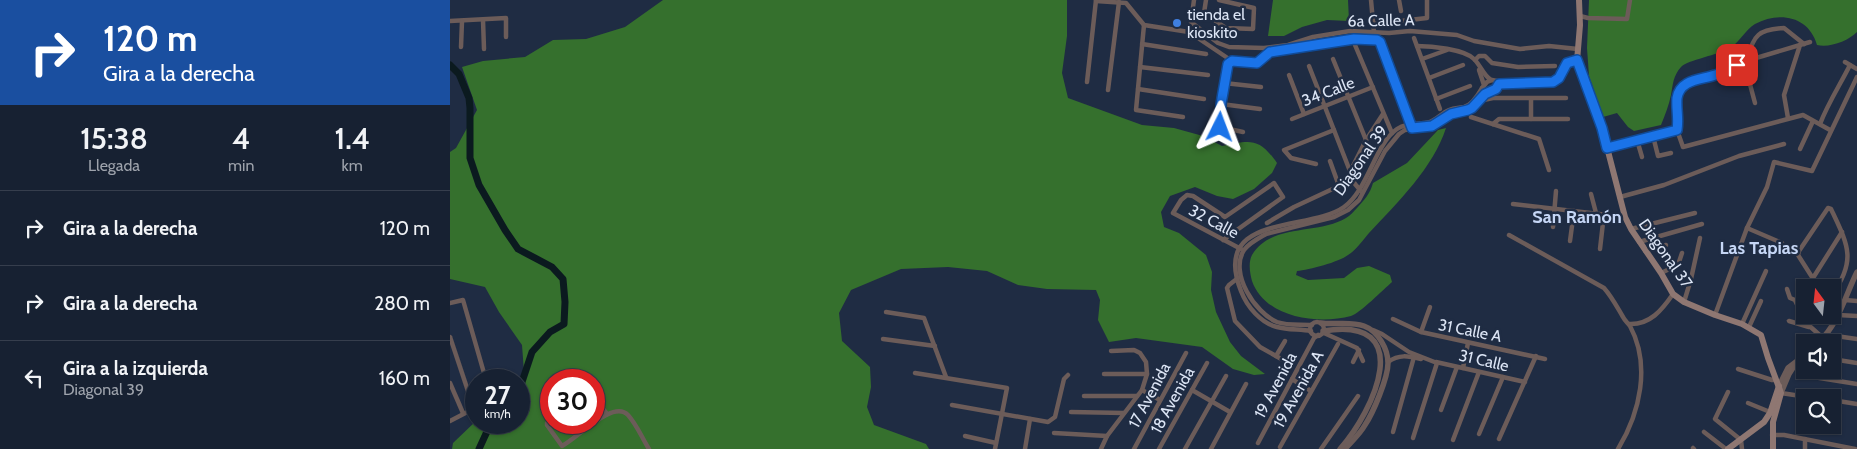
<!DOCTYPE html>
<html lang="es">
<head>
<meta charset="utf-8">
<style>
  :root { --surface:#172132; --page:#242e3e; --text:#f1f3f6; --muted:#9ea3ac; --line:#363e4d }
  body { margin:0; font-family:Cabin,sans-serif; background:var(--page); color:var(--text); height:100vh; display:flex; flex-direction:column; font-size:19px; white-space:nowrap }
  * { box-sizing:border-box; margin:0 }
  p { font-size:16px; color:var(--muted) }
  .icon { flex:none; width:28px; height:28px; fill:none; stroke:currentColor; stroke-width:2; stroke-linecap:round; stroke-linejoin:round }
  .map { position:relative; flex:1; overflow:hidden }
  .sheet { display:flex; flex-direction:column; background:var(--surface); width:450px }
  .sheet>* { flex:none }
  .hud { background:#1a4fa0; color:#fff; overflow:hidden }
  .needle { width:32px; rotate:345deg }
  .controls { position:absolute; left:1346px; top:279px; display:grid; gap:10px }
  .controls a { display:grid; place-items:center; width:45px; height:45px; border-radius:0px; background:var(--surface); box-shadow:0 1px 4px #0004,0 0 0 1px var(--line); font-size:25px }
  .speed { position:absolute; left:15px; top:369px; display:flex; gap:10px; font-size:25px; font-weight:700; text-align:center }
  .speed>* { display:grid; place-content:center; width:65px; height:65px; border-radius:50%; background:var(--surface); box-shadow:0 1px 4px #0004,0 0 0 1px var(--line); line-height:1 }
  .speed small { font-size:12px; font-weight:400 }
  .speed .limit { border:8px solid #d22; background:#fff; color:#111 }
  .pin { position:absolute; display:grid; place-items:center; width:42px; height:42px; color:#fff; margin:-21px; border-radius:10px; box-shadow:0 2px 8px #0006 }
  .me { position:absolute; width:55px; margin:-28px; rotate:3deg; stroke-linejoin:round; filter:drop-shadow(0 0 4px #0008) }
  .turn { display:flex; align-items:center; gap:18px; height:105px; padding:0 20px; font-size:22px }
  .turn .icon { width:65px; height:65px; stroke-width:2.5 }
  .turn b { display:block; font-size:35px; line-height:42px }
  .eta { display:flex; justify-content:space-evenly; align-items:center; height:85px; text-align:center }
  .eta b { font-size:30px; font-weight:600; line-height:35px }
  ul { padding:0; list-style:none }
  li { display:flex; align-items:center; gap:15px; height:75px; padding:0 20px; border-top:1px solid var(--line) }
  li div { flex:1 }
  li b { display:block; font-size:19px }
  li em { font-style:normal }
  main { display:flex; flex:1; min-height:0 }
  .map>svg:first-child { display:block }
  .forest { fill:#35702d; fill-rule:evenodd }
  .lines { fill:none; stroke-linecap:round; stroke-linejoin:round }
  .river { stroke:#0b1a1f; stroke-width:7 }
  .minor { stroke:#6c5c59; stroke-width:4.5 }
  .tertiary { stroke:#6c5c59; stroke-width:5.5 }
  .secondary { stroke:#8f7772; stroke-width:6 }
  .route-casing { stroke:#114b97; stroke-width:12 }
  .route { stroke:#1a73e8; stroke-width:9 }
  .shop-dot { fill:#3f7fe0; stroke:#1f2c43; stroke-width:2 }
  .labels { text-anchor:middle; stroke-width:5; stroke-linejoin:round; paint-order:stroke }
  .poi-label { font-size:16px; fill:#dce5f5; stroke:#1f2c43; text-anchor:start }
  .street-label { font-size:16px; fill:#dce5f5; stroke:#1f2c43 }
  .neighbourhood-label { font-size:18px; font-weight:bold; fill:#c5d6f5; stroke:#1f2c43 }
</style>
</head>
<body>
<main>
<section class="sheet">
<div class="hud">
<div class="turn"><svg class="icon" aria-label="right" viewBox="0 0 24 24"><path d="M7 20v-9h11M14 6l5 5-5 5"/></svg><div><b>120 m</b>Gira a la derecha</div></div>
</div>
<div class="eta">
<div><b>15:38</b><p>Llegada</p></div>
<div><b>4</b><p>min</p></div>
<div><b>1.4</b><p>km</p></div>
</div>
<ul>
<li><svg class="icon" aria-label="right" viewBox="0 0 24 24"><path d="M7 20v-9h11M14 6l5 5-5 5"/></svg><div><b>Gira a la derecha</b></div><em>120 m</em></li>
<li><svg class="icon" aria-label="right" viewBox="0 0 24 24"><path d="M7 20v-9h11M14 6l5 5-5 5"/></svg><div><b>Gira a la derecha</b></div><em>280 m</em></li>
<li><svg class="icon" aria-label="left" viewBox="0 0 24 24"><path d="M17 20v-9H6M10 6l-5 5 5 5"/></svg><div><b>Gira a la izquierda</b><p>Diagonal 39</p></div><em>160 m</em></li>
</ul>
</section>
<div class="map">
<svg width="1407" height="449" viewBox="0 0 1407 449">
  <rect width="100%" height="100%" fill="#1f2c43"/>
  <g class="forest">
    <path d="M213 0H617V36L612 73 618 98 692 125 724 128 753 136 772 146C800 140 809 137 827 163L822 173 804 189 783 199 767 196 745 187 720 196 711 212 714 227 729 233 756 255 762 272 761 290 766 312 780 342 791 356 815 374 804 375 783 369 752 347 686 338 659 342 648 320 650 300 646 290 597 289 568 285 537 271 498 267 451 269 401 290 389 313 392 341 420 367 421 387 417 407 424 425 476 444 479 449H2L3 443 26 421 69 422 68 380 74 372 72 345 49 312 35 287 0 279V152L6 148 27 110 12 67 33 61 75 57 103 40 136 39 175 27ZM101 380H144V422H101Z"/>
    <polygon points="823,0 898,0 899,21 877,20 852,27 834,36 818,36"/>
    <path d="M1139 0H1407V32C1398 41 1380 48 1367 45 1359 16 1329 11 1305 24 1295 30 1290 42 1280 48 1269 55 1237 60 1231 67 1223 76 1223 84 1221 95 1219 105 1215 115 1211 125L1184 131 1178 127 1167 113 1153 117 1139 76 1137 48Z"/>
    <path d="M996 128C983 168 948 202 919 233 913 240 906 250 898 255 889 262 859 270 847 271L846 275 858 280 894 278 907 268 919 266 940 275 942 282C934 289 909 314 901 316 868 325 815 318 802 281 800 273 798 263 802 255 821 223 868 235 896 218 900 216 904 211 907 208 915 199 920 194 923 183L957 163 988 130Z"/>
  </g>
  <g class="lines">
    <g class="river">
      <polyline points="0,65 9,74 19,98 20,108 20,158 29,185 55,230 68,249 102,267 113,279 115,302 114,324 100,332 82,352 71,385 76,410 69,416"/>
      <polyline points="29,449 40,425 54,422"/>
    </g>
    <g class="minor">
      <polyline points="744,0 741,22 768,43 779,47 814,48 838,45 863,37 900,31 939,33 960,31 1007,35 1024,41 1070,49 1099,46 1128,49"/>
      <polyline points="756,0 754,13 776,28 803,29 804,8 769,0"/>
      <polyline points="921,0 924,33"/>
      <polyline points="949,0 951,11"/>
      <polyline points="646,1 676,3 694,25 739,32 782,61 807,63 820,52 904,39 927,40 930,42 962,125"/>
      <polyline points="1130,16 1138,18 1177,19 1180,0"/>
      <polyline points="33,20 34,49"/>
      <polyline points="0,21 56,18 56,37"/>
      <polyline points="924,24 977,18 977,0"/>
      <polyline points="694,25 686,110 733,117"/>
      <polyline points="964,38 990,109"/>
      <polyline points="692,44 756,54"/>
      <polyline points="905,45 942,133"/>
      <path d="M967 46C981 46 1014 49 1024 59 1031 66 1033 75 1041 80"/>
      <polyline points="11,47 12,21"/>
      <polyline points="883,59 916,140"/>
      <polyline points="972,59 997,50"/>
      <polyline points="1025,60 1029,56 1035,56 1042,63 1068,67 1105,66"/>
      <polyline points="782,61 778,64 771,104 770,127 793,132"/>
      <path d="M1296 61C1305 36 1305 30 1334 28L1354 44"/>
      <polyline points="1294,62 1305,103"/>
      <polyline points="1395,62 1407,69"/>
      <polyline points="859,66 905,184 911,191"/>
      <polyline points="690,67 758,75"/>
      <polyline points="1029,70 1034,85"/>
      <polyline points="839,75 854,114"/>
      <polyline points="979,78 1013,65"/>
      <polygon points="1042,80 1047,81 1048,87 1040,92 1033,92 1032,88 1037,82"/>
      <polyline points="637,82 646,0"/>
      <polyline points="774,83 811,87"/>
      <polyline points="1049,85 1101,82 1109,78 1117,63 1127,60"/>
      <polyline points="688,89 754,99"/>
      <polyline points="658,90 669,2"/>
      <polyline points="986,99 1020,86"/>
      <polyline points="1081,99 1081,119"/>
      <polyline points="1029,101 1043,98 1116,98"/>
      <polyline points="771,104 810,109"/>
      <polyline points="1021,117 1089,139 1099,170"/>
      <polyline points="1338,118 1334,95 1350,45"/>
      <polyline points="842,119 923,87"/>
      <polyline points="1043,124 1049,119 1118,119"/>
      <path d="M1370 124C1378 103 1390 85 1400 65"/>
      <polyline points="1227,130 1233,147 1353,115 1380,130"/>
      <polyline points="1203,136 1208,156 1221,153"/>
      <polyline points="1187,140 1192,157"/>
      <polyline points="1157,148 1227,130 1227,97 1231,88 1235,84 1271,73 1296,61 1360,42"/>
      <polyline points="1350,149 1363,121"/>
      <polyline points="866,164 841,158 834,150 884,130"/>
      <polyline points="901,170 916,140 933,114"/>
      <polyline points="1141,194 1146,213"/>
      <polyline points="1170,197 1214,185 1289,156 1334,144"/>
      <polyline points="1063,204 1175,217"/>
      <polyline points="817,223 844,207 889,186 880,161"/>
      <polyline points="1103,227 1106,191"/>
      <polyline points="1297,228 1332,243"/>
      <polyline points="1181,229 1245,213"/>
      <path d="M1059 235 1154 288C1162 297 1167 307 1173 317 1175 321 1178 323 1180 326 1201 365 1190 413 1168 449"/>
      <polyline points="773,240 833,197 824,183 775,217 743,196 737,195 731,200 723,213 791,249"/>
      <polyline points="1120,241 1124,211"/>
      <polyline points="1189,242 1252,224"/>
      <polyline points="1150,249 1154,214"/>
      <polyline points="1195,251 1216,245"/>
      <polyline points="1211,273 1228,265 1232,253"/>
      <polyline points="788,278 779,285 777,288 785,321 810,347 833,360"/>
      <polyline points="1363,278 1392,232"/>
      <path d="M1369 288 1348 255 1349 251 1378 208 1381 209C1398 245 1407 260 1382 295"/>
      <polyline points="1337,289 1340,298 1345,300 1355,322 1373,338"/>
      <polyline points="1395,300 1407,301"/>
      <polyline points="1234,302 1241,279 1250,238"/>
      <polyline points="0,303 13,300 36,380"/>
      <polyline points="436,312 474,318 496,377"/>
      <polyline points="1265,315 1297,228 1317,187 1324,162 1362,171 1407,77"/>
      <polyline points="1388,315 1407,316"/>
      <polyline points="943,319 971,332 1095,359"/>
      <polyline points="1339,321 1359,327"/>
      <circle cx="867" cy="329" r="7"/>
      <path d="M1179 324C1200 325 1212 310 1223 294"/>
      <polyline points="1292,324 1316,271"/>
      <path d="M862 325C851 324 838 326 827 322 805 313 779 273 794 250 799 243 809 238 816 234L884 217 898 210 909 200 935 151 949 134 955 130 982 126 1001 114 1018 111 1037 93"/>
      <polyline points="1299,327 1311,301"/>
      <polyline points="923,330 932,334 959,352 987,363 963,438"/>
      <path d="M861 331C850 329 838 330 827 327 811 323 797 307 791 291 760 213 859 232 894 207 918 190 925 144 947 129 957 122 969 125 980 122 987 119 992 113 999 110 1004 108 1009 108 1014 107 1022 105 1028 95 1032 88"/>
      <polyline points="971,332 980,307"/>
      <polyline points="874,333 907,348 913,361"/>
      <polyline points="1386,336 1407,339"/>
      <polyline points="0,337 24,409"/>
      <polyline points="433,339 485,346"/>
      <polyline points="826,356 835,341"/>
      <polyline points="1382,359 1407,363"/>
      <polyline points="903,362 909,350"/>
      <path d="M938 362C949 354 958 356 971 359"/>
      <polyline points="986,362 1075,382"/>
      <polyline points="1013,368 1018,343"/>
      <polyline points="1288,369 1322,380 1326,380"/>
      <polyline points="465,373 557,388 545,449"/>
      <polyline points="654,374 697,374"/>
      <polyline points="1351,375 1407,384"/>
      <polyline points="842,379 861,391"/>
      <polyline points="0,383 13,413"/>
      <polyline points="692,390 710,400"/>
      <polyline points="742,390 780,412"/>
      <polyline points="1278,392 1265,419 1291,440 1292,449"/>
      <polyline points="1331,393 1364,398"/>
      <polyline points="634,396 687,396"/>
      <polyline points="1382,400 1407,404"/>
      <polyline points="144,401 150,405 157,414"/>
      <polyline points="1298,403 1320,412"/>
      <polyline points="502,405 598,422 605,417 614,379 618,375"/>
      <polyline points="991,410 1007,367"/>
      <polyline points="621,412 674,413"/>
      <path d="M101 420 97 423V425L112 446C128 438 163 399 178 415 187 425 192 438 199 449"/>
      <polyline points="0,421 25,408"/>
      <polyline points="943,432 964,357"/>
      <polyline points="1254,432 1276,449"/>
      <polyline points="604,433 657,436"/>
      <polyline points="1029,434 1053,377"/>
      <polyline points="1322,435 1334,435 1405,449"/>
      <polyline points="515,436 546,443"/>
      <polyline points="1049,439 1086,356"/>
      <polyline points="1355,439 1355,449"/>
      <polyline points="1003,440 1029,372"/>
      <polyline points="808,443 864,338 868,335"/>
      <polyline points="830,447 888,344"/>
      <polyline points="1243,448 1244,449"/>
      <polyline points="575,449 580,419"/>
      <polyline points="651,449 657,436 692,390 697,374 696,362 690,353 684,350 661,351"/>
      <polyline points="684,449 736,353"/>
      <polyline points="709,449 757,363"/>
      <polyline points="735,449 776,376"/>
      <polyline points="761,449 796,384"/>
      <polyline points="871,449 908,396"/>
    </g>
    <g class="tertiary">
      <path d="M871 323C885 325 900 321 914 326 928 331 938 349 938 363 938 378 923 413 915 425 910 434 902 441 895 449"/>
      <path d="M873 331C968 315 924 411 890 449"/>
      <path d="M1369 342C1389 323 1395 296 1407 272"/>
      <polyline points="1329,386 1338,368 1355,355"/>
      <polyline points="1331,393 1339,374 1346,363"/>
    </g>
    <g class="secondary">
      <polyline points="1129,0 1130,25 1127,61 1152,128 1175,217 1181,229 1211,273 1223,294 1234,302 1265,315 1292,324 1311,335 1318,358 1331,393 1323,422 1323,449"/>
      <polyline points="1278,449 1314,422 1320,413 1329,386"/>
    </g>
  </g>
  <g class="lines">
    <g class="route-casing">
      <path id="route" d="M770 127 771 104 778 64 782 61 807 63 820 52 904 39 927 40 930 42 962 128 982 126 1001 114 1018 110 1022 108 1035 94 1046 89 1049 84 1103 82 1109 78 1117 63 1127 60 1152 128 1157 148 1227 130C1229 119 1226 109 1227 98 1230 79 1251 80 1265 75 1273 73 1280 69 1287 65"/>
    </g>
    <use href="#route" class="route"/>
  </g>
  <circle class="shop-dot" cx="727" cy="23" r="5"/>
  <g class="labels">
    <g class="poi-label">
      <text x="737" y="20">tienda el<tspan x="737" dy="18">kioskito</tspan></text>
    </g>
    <g class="street-label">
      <text transform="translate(931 20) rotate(-1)" y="6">6a Calle A</text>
      <text transform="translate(878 91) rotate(-21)" y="6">34 Calle</text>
      <text transform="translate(910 160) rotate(-55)" y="6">Diagonal 39</text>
      <text transform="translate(764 221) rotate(28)" y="6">32 Calle</text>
      <text transform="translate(1216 253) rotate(55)" y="6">Diagonal 37</text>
      <text transform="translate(1020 330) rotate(11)" y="6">31 Calle A</text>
      <text transform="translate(1034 360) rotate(13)" y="6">31 Calle</text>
      <text transform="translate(825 385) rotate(-62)" y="6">19 Avenida</text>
      <text transform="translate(848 389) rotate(-61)" y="6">19 Avenida A</text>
      <text transform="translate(699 395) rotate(-62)" y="6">17 Avenida</text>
      <text transform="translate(722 400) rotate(-61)" y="6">18 Avenida</text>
    </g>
    <g class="neighbourhood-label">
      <text x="1127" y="223">San Ramón</text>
      <text x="1309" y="254">Las Tapias</text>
    </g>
  </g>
</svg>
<div class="controls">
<a><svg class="needle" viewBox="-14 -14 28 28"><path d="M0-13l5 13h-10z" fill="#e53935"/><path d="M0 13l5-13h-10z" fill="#9ea3ac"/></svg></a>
<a><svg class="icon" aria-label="sound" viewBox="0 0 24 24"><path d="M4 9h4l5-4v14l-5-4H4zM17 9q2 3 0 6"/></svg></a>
<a><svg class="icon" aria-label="search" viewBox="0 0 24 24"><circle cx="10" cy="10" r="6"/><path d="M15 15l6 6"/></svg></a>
</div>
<div class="speed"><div>27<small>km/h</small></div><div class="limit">30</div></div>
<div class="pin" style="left:1287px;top:65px;background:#d93025"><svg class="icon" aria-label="arrive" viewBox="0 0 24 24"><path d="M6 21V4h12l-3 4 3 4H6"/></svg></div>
<svg class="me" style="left:770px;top:127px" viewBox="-20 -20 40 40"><path d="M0-17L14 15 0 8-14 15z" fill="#1a73e8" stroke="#fff" stroke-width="4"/></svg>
</div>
</main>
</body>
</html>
